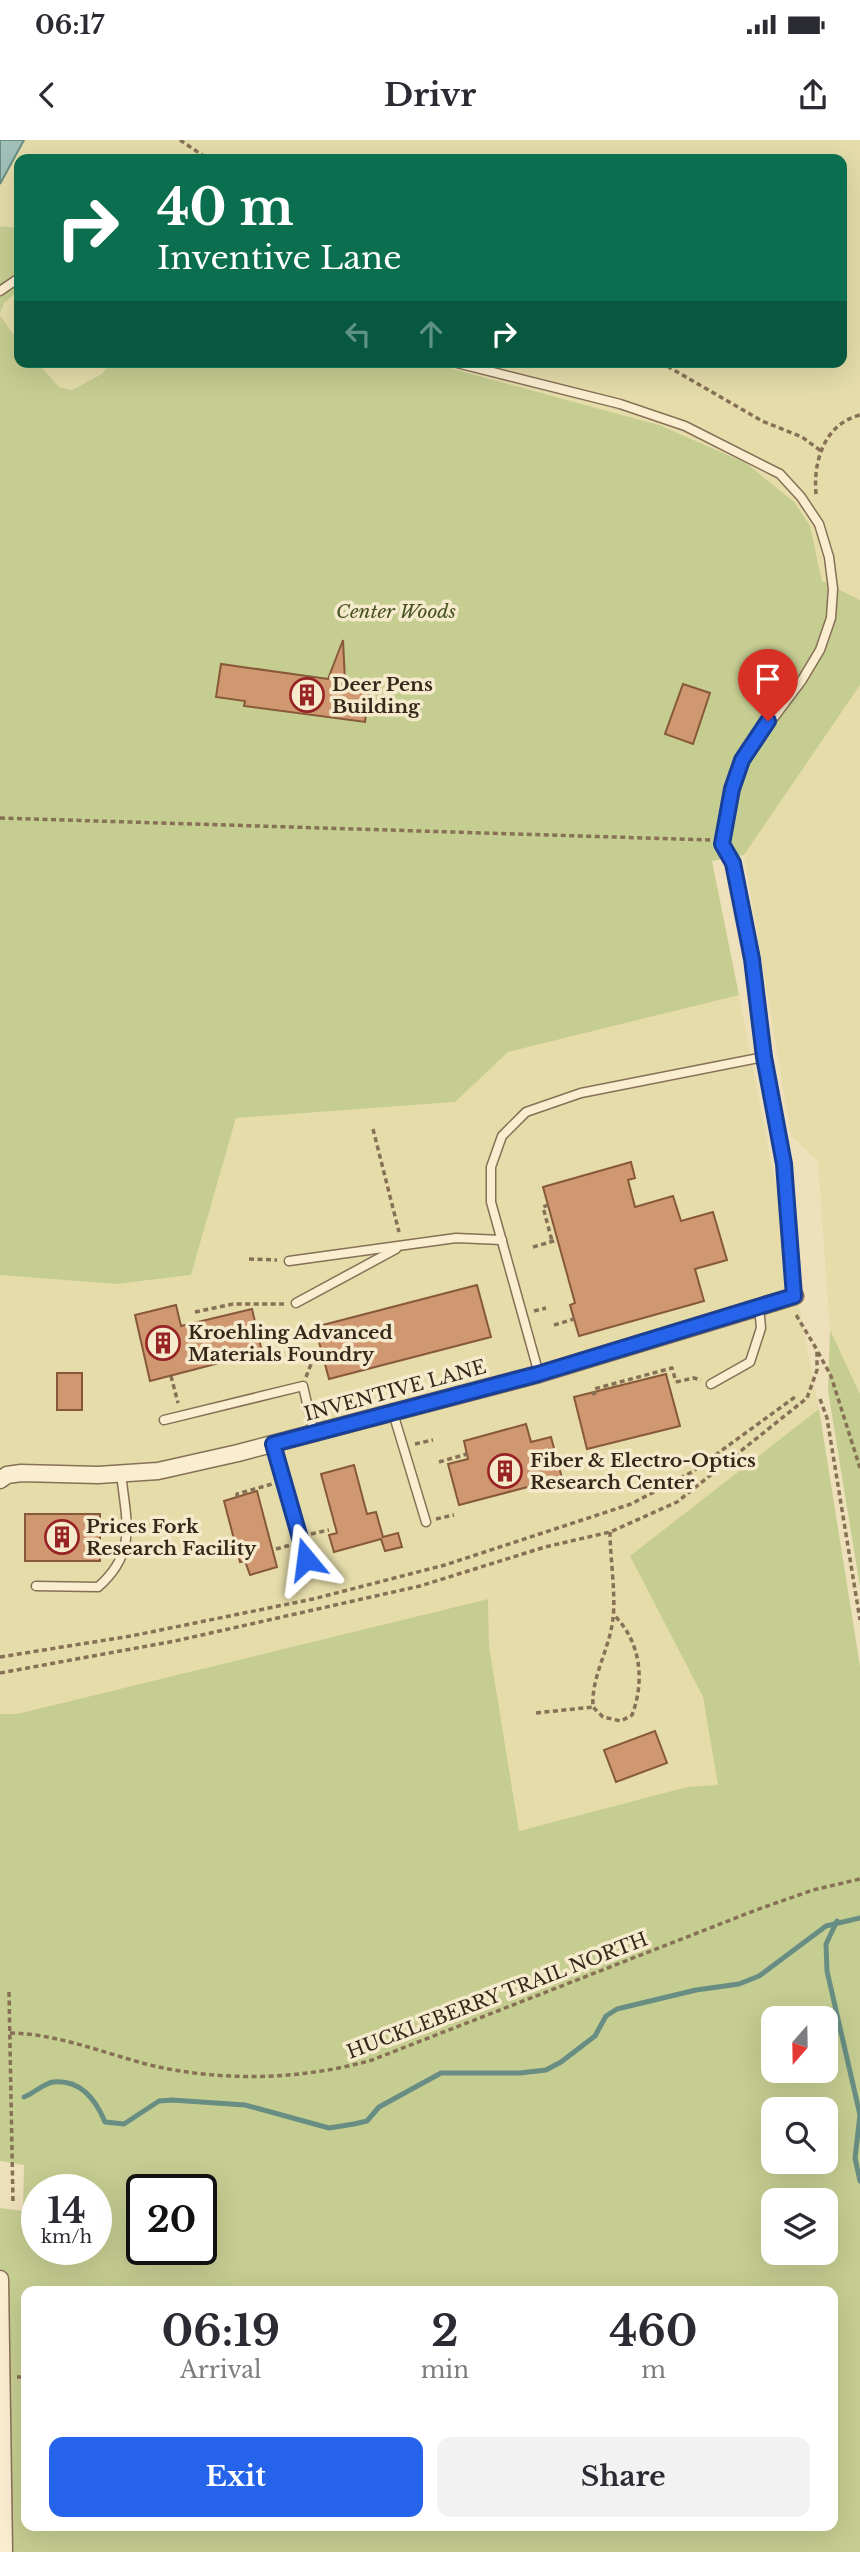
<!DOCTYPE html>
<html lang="en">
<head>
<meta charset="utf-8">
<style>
  :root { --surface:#fff; --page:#f2f2f3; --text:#2b2b33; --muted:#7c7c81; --accent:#2563eb }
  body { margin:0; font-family:"Libre Baskerville",serif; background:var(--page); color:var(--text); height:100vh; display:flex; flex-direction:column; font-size:26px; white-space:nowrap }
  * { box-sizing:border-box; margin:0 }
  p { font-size:23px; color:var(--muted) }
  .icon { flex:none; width:38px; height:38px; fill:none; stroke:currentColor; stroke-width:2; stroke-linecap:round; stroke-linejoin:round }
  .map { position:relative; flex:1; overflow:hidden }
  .panel { position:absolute; left:21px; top:2146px; width:817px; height:245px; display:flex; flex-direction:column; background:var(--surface); border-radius:14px; box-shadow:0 7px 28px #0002 }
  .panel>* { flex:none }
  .hud { position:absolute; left:14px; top:14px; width:833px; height:214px; border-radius:14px; box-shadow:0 7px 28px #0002; background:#0b6e4f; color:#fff; overflow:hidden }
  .needle { width:46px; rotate:200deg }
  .buttons { position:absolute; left:761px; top:1866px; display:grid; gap:14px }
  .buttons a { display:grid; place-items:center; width:77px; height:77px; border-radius:14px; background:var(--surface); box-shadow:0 7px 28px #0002; font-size:35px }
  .speed { position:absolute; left:21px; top:2034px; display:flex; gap:14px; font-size:35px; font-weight:700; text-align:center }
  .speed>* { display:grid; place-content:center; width:91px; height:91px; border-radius:50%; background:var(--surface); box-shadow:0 7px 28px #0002; line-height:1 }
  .speed small { font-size:18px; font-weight:400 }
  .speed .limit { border:4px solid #111; border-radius:10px; background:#fff; color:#111 }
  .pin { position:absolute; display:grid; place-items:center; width:60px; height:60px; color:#fff; margin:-72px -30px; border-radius:50% 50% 50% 0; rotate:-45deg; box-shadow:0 0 7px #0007 }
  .pin .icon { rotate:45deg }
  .me { position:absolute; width:77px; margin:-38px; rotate:344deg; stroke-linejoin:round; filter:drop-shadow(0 0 5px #0008) }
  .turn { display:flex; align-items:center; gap:24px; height:147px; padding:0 28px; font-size:32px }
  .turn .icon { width:91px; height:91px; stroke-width:2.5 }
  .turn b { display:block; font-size:49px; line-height:60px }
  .lanes { display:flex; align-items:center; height:66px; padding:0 28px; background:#0003; justify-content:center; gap:35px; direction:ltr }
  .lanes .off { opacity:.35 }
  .eta { display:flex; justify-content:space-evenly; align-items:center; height:119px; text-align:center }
  .eta b { font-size:42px; font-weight:800; line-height:49px }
  .cta { display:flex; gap:14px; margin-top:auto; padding:14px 28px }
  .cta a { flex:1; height:80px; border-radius:14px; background:var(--accent); color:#fff; font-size:28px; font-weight:800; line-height:80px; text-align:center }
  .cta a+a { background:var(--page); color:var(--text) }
  .status { display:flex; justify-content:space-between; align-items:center; height:49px; padding:0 35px; background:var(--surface); direction:ltr }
  .status svg { height:19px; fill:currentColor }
  header { display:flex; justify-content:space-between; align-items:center; height:91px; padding:0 28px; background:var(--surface); font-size:32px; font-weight:800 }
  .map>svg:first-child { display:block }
  .farmland { fill:#e5dcaa }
  .green { fill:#c6cd91; fill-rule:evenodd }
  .water { fill:#a1c0b7; stroke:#688e84; stroke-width:2 }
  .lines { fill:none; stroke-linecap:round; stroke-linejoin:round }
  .stream { stroke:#688e84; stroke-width:5 }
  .building { fill:#cf9871; stroke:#87593a; stroke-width:2 }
  .lane-casing { stroke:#877055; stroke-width:11 }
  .street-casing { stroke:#877055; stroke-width:19 }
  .path { stroke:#877055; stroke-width:3.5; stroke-dasharray:5 3.5; stroke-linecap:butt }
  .lane { stroke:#faedd0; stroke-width:8 }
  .street { stroke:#faedd0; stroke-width:16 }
  .route-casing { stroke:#184099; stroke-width:18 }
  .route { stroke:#2563eb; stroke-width:12 }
  .labels { text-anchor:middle; stroke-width:7; stroke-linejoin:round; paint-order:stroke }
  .park-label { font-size:19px; font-style:italic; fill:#465321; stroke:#f6eacc }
  .poi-label { font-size:19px; font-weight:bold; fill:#36281b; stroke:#f6eacc; text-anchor:start }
  .street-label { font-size:19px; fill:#36281b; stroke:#f6eacc }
</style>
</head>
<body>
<div class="status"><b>06:17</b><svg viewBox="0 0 49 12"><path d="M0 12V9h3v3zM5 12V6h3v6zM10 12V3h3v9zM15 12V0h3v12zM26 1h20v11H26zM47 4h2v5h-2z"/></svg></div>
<header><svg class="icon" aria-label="back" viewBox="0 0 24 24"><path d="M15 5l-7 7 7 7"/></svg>Drivr<svg class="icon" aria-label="share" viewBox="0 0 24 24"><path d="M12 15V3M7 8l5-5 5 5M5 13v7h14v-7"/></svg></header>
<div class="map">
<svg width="860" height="2412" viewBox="0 0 860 2412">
  <rect width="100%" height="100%" fill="#efe0bc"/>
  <g class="farmland">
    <polygon points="0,0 860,0 860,460 822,441 816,411 659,285 427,222 842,222 842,19 19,19 19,88 0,86"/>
    <polygon points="19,150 19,203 8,190 0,173 3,163"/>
    <polygon points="37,222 111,222 102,234 73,250 59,247"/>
    <polygon points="860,545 860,1254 830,1190 818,1021 791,996 744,715"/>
    <polygon points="739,855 819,1269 630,1416 703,1557 718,1645 687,1647 519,1691 489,1505 488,1459 17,1574 0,1574 0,1135 116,1144 191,1135 236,978 455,962 507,912"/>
  </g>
  <g class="green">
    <polygon points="0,86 19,88 19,150 4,163 0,173"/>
    <polygon points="0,175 19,203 19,222 37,222 59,247 72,250 102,234 111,222 427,222 659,285 746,323 795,363 810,386 822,441 860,460 860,545 744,715 712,721 739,855 508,912 455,962 236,978 191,1135 116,1144 0,1135"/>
    <polygon points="830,1190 860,1254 860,1447 828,1251"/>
    <path d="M819 1269 860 1526V2412H0V2068L23 2071 24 2025 0 2021V1574H17L488 1459 489 1506 519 1691 687 1647 718 1645 703 1557 630 1416ZM774 1878H826V1930H774ZM774 1969H826V2021H774ZM37 2049H96V2109H37ZM142 2049H201V2109H142ZM774 2060H826V2112H774ZM26 2151H833V2385H26Z"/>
  </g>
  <polygon class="water" points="0,0 24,0 0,44"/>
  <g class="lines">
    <g class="stream">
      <polyline points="837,1781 826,1804 827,1831 860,1975 855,2018 860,2041"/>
      <path d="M24 1957C33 1954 44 1943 53 1942 81 1939 96 1960 105 1982L124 1984 159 1961 172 1960 245 1965 329 1988 354 1984 367 1981 379 1967 441 1933H520L546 1930 561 1922 595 1896 606 1876 617 1869 696 1850 739 1844 759 1836 826 1786 860 1778"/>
    </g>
  </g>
  <g class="building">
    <polygon points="343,500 345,541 370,545 365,582 244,566 245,561 216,557 221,524 328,539"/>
    <polygon points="683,544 710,553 693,604 665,594"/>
    <polygon points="631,1022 635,1038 628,1040 635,1067 673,1056 681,1081 713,1072 727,1120 695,1129 704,1161 579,1196 570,1165 575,1163 543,1047"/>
    <polygon points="477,1145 491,1197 329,1239 315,1187"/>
    <polygon points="176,1165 181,1186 252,1169 262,1212 150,1241 135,1175"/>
    <rect x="57" y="1233" width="25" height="37"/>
    <polygon points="666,1234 680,1286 587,1309 574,1257"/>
    <polygon points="526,1284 531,1302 551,1297 562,1338 459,1365 448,1324 468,1319 464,1301"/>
    <polygon points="354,1325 367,1374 376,1372 383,1397 398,1393 402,1407 385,1411 381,1399 334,1412 329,1395 337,1393 321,1334"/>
    <polygon points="257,1351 277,1427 250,1435 245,1421 240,1422 224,1361"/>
    <rect x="25" y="1374" width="75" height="47"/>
    <polygon points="655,1591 667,1623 616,1642 604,1610"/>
  </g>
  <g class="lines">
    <g class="lane-casing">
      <g id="lane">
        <polyline points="0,151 19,138"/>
        <polyline points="453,222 620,264 685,286 780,334 801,357 819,384 829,417 833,449 831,478 820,510 802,540 742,620 732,649 722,703 733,723 753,819 764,917 784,1024 795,1156"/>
        <polyline points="289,1121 456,1098 502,1100"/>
        <polyline points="296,1163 396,1109"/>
        <polyline points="539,1234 491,1062 491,1027 502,996 526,972 581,953 764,917"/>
        <polyline points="711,1244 750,1222 761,1188 759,1166"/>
        <polyline points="393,1273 426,1382"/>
        <polyline points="164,1280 303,1246 314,1294"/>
        <polyline points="273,1304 306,1419"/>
        <path d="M36 1446 98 1447C138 1412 126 1381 121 1333"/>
      </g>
    </g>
    <g class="street-casing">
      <g id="street">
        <polyline points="0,1340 7,1335 21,1333 98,1335 158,1331 238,1313 539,1234 795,1156"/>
        <polyline points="0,2139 4,2412"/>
      </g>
    </g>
    <g class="path">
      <polyline points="180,0 208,19"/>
      <polyline points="543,19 624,19"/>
      <polyline points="660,222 762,281 802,297 821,311"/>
      <path d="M816 354C813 322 824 284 860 275"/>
      <polyline points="0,678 710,700"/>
      <polyline points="373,989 399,1092"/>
      <polyline points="548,1065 543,1067 552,1101"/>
      <polyline points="533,1107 557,1100"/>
      <polyline points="249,1119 277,1120"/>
      <polyline points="534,1171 546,1168"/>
      <polyline points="195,1172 233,1164 284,1164"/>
      <polyline points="554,1185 574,1179"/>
      <polyline points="818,1212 831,1236 860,1328"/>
      <polyline points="171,1236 178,1263"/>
      <polyline points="306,1237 313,1219"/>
      <polyline points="676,1242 694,1238 701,1240"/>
      <polyline points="592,1254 595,1253 594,1249 672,1228 676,1242"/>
      <polyline points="820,1259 827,1278 860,1480"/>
      <polyline points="415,1304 433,1300"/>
      <polyline points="439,1322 467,1314"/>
      <polyline points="237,1357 237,1354 272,1344"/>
      <polyline points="436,1379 454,1375"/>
      <path d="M610 1392C610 1416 616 1456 613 1478 610 1509 591 1536 593 1567L603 1577 621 1581 632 1575C645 1541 641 1502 614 1475"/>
      <polyline points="311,1394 329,1390"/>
      <polyline points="276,1409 291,1405"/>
      <polyline points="0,1517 131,1496 313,1459 445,1425 631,1364 692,1332 795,1257"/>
      <polyline points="0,1533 175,1501 420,1446 545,1407 610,1392 677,1362 807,1258 817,1230 817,1210 795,1173"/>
      <polyline points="536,1573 593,1567"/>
      <polyline points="9,1852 13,2063"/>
      <path d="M10 1893C59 1894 103 1913 150 1925 221 1942 302 1940 372 1920L756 1770 813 1750 860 1739"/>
      <polyline points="17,2237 26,2237"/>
    </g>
    <use href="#lane" class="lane"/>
    <use href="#street" class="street"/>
  </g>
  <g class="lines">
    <g class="route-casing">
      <polyline id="route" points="306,1419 273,1304 538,1234 794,1156 784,1024 764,917 752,819 733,723 722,704 732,649 742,620 768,581"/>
    </g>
    <use href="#route" class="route"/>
  </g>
  <defs>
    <g id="building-ring" transform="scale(1.75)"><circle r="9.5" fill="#f6eacc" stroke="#982324" stroke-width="1.5"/><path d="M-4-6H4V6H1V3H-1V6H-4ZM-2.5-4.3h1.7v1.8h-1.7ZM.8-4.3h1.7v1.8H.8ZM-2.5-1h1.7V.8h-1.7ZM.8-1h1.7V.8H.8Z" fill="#982324"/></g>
  </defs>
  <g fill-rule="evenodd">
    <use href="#building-ring" x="307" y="555"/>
    <use href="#building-ring" x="163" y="1203"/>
    <use href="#building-ring" x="505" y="1331"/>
    <use href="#building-ring" x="62" y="1397"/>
  </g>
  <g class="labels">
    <g class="park-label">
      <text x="396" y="478">Center Woods</text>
    </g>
    <g class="poi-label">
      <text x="332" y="551">Deer Pens<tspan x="332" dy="22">Building</tspan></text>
      <text x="188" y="1199">Kroehling Advanced<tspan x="188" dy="22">Materials Foundry</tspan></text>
      <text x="530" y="1327">Fiber &amp; Electro-Optics<tspan x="530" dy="22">Research Center</tspan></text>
      <text x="86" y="1393">Prices Fork<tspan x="86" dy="22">Research Facility</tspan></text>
    </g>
    <g class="street-label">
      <text transform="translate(395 1250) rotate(-15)" y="7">INVENTIVE LANE</text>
      <text transform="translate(497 1855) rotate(-21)" y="7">HUCKLEBERRY TRAIL NORTH</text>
    </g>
  </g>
</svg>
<div class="buttons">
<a><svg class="needle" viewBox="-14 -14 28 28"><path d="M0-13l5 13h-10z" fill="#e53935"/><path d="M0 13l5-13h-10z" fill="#7c7c81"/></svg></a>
<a><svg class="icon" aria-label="search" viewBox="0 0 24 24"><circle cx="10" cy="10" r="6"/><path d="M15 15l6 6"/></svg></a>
<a><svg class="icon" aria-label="layers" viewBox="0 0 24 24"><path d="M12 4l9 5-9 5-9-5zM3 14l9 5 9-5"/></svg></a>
</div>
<div class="speed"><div>14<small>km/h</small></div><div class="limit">20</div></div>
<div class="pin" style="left:768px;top:581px;background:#d93025"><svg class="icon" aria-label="arrive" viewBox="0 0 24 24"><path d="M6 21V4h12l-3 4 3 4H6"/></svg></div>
<svg class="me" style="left:306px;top:1419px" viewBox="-20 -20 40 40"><path d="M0-17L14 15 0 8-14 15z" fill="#2563eb" stroke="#fff" stroke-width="4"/></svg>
<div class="hud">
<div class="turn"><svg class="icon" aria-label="right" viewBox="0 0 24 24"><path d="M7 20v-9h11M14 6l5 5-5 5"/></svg><div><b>40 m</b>Inventive Lane</div></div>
<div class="lanes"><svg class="icon off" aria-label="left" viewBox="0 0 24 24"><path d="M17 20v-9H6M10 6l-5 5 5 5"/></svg><svg class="icon off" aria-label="ahead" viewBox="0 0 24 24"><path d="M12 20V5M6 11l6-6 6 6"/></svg><svg class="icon" aria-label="right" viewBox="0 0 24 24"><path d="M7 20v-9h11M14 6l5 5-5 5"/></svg></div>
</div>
<section class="panel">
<div class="eta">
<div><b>06:19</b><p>Arrival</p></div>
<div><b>2</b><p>min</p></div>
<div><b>460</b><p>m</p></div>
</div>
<div class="cta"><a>Exit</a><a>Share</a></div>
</section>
</div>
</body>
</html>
